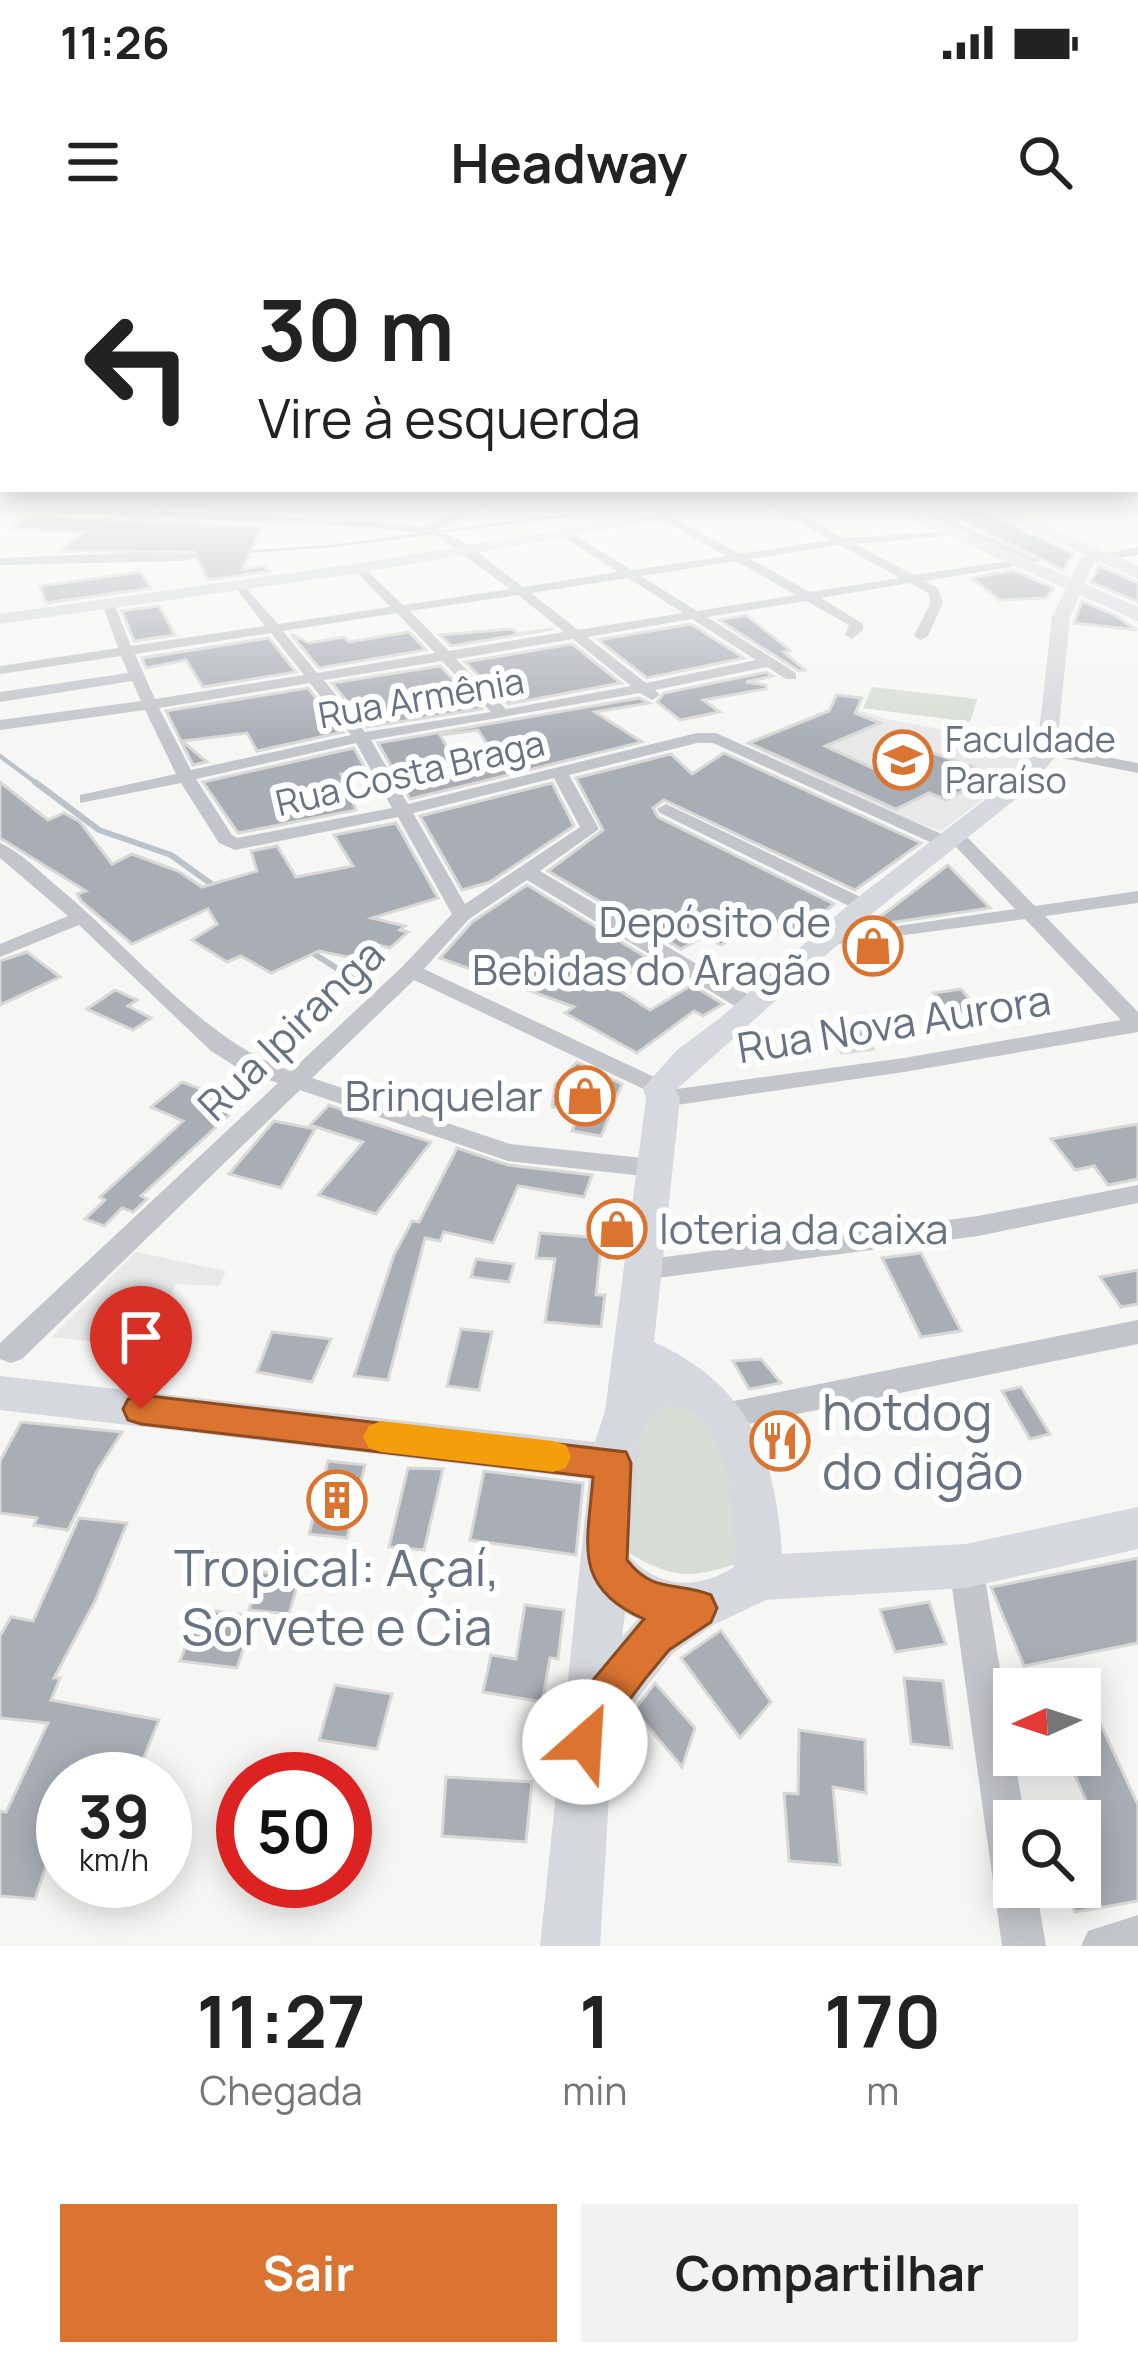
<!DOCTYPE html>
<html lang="pt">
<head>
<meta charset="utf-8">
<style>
  :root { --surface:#fff; --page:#f2f2f2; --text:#222; --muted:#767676; --accent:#da7430 }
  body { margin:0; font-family:Manrope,sans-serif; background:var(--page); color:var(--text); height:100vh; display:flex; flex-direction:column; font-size:45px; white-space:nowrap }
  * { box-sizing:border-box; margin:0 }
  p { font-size:39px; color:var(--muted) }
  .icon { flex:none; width:66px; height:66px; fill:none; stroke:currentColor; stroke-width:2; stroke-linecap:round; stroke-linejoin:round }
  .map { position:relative; height:1706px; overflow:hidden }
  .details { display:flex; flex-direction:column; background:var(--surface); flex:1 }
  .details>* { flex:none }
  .guide { position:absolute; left:0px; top:0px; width:1140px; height:252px; box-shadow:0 6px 30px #0003; background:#fff; color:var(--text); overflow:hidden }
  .needle { width:78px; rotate:267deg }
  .buttons { position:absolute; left:993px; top:1428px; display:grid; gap:24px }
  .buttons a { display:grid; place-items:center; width:108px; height:108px; border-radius:0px; background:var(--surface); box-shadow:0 6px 30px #0003; font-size:60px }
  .speed { position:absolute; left:36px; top:1512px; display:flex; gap:24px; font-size:60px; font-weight:700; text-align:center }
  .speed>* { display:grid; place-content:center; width:156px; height:156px; border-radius:50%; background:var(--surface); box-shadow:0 6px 30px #0003; line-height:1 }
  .speed small { font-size:30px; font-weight:400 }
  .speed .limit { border:18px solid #d22; background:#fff; color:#111 }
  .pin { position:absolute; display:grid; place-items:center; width:102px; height:102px; color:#fff; margin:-123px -51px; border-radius:50% 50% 50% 0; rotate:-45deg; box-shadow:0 0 12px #0007 }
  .pin .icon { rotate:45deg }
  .me { position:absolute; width:132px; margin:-66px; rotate:26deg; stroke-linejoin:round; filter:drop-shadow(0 0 9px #0008) }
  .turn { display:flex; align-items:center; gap:42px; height:252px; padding:0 60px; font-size:54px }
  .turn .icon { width:156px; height:156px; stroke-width:2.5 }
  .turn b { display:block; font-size:84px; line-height:102px }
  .eta { display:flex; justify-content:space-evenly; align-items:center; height:204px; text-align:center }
  .eta b { font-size:72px; font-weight:700; line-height:84px }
  .action { display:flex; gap:24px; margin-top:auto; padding:24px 60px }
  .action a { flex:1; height:138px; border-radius:0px; background:var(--accent); color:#fff; font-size:48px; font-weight:700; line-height:138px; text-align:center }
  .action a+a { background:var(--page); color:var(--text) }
  .status { display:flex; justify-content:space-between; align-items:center; height:84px; padding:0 60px; background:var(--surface); direction:ltr }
  .status svg { height:33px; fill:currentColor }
  header { display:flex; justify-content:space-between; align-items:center; height:156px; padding:0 60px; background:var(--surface); font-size:54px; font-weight:700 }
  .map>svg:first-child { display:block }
  .built { fill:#e7e8e7 }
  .green { fill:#d7ddd5 }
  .water { fill:#bac3c9 }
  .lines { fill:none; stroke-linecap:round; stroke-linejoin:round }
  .stream-far2 { stroke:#bac3c9; stroke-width:3 }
  .stream-far1 { stroke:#bac3c9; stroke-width:4.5 }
  .stream { stroke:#bac3c9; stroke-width:6 }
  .building { fill:#a9aeb5; stroke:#d8d8d6; stroke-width:3; fill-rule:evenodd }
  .street { fill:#c2c5c9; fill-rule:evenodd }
  .secondary { fill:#d5d8dc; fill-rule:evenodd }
  .primary { fill:#d5d8dc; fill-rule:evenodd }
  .route { fill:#da7430; stroke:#8e4b1f; stroke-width:3 }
  .slow { fill:#f59e0b }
  .labels { text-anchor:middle; stroke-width:12; stroke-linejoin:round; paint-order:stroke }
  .far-street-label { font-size:36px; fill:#677283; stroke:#fff }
  .far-poi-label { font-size:36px; fill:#677283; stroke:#fff; text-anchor:start }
  .poi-label { font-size:42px; fill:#677283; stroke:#fff; text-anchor:end }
  .street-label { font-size:42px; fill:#677283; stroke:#fff }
  .near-poi-label { font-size:51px; fill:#677283; stroke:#fff; text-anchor:start }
</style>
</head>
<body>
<div class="status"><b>11:26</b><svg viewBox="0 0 49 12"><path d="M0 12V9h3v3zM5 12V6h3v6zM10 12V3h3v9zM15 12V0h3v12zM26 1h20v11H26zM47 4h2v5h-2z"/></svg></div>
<header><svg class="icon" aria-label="menu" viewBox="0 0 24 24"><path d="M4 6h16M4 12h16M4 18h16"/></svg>Headway<svg class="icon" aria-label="search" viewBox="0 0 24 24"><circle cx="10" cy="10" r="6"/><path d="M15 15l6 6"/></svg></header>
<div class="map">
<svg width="1138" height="1706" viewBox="0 0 1138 1706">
  <rect width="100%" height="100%" fill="#f6f7f4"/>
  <g class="built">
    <polygon points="839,465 887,479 1033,507 1019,532 941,591 890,573 744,503"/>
    <polygon points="136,1012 226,1031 219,1046 176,1044 145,1107 52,1097"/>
  </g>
  <g class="green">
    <polygon points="872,447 977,459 977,460 970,482 863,468"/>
    <path d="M672 1153 730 1193 744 1321C694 1339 675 1340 629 1313L639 1166Z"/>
  </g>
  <polygon class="water" points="234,309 183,321 0,325 0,318"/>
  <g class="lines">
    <polyline class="stream-far2" points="244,312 332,306 576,274"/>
    <polyline class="stream-far1" points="0,516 39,545"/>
    <g class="stream">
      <polyline points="35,542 99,590 171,615 217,648"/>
      <polyline points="308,710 352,738"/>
    </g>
  </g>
  <g class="building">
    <polygon points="169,263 243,263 243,267 270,267 268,272 146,266"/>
    <polygon points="926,263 968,263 1073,314 1063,330"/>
    <polygon points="29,276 261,287 243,329 264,326 269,331 208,340 194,312 60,311 83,293 9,289"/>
    <polygon points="1099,326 1138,343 1138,362 1091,342"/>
    <polygon points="1013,330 1053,348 1047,358 999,360 972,338"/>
    <polygon points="140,332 151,348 46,363 40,346"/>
    <polygon points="1082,361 1116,376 1137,390 1074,383"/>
    <polygon points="159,366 175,395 134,401 122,371"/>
    <polygon points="746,375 786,407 790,411 784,412 805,430 799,431 719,380"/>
    <polygon points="691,384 744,418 647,438 598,400"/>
    <polygon points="511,389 518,394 553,389 451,406 440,395"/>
    <polygon points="409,392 426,410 319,428 291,394 309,403 344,397 349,402"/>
    <polygon points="269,398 296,432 203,447 186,420 146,428 142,418"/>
    <polygon points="572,404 621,443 508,464 465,422"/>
    <polygon points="440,426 482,469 367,487 332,443"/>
    <polygon points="766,432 773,436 746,442 766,445 766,449 703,460 720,472 680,480 657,462 664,453"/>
    <polygon points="308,448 343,492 257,511 247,493 182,501 207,522 193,525 166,471"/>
    <polygon points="837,455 862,458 855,473 880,483 825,506 881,532 922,509 992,534 947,560 929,553 896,569 749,503 829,471"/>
    <path d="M639 458 649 463 595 472 642 502 410 559 378 503ZM478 490 502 527 462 533 440 495Z"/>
    <polygon points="354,508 366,530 341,534 356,570 238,593 203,542"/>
    <polygon points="724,513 921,603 855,650 664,560 653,568 658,577 834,664 792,698 761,683 721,705 705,696 681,709 548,631 603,590 576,538 671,514 692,534"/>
    <polygon points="0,542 48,580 64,573 80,582 112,624 132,614 178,631 202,647 257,631 251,611 277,606 296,637 353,626 334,595 396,583 438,658 372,678 405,686 400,690 408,692 390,708 370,703 352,718 319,711 271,733 241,716 227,722 192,700 217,684 208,669 132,704 82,662 77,654 86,651 0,598"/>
    <polygon points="552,543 574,586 490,642 462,650 420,576"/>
    <polygon points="948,625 990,668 868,686"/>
    <polygon points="527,645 654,722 611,745 650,770 692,745 723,764 703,776 694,771 637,813 565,773 574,767 440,718 472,682"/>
    <polygon points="27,712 60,737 0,765 0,721"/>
    <polygon points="961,749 978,770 951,775 934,753"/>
    <polygon points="115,750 137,760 128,766 151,778 133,790 87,769"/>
    <polygon points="855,782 873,809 842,813 825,787"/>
    <polygon points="577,822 622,844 601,896 572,891 580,870 552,867 555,845"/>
    <polygon points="182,842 241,864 141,956 147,959 133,972 122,968 104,986 85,979 105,960 100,957 183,881 151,867"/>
    <polygon points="329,865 349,872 346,875 431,902 376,974 318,955 363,902 310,885"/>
    <polygon points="274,881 315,889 281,948 229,934"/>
    <polygon points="1138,884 1138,939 1108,945 1094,926 1075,930 1051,899"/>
    <polygon points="457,908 508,925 592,935 584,957 518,946 493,1003 444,992 440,1001 425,998 388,1140 354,1136 394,1015 412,981 419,982"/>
    <polygon points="540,993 602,998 596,1055 605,1055 601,1087 545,1082 555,1019 536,1018"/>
    <polygon points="921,1013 961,1091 921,1097 882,1018"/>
    <polygon points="476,1019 514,1024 509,1042 471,1037"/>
    <polygon points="1138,1030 1138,1064 1121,1067 1100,1037"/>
    <polygon points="461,1089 492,1092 479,1150 447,1146"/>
    <polygon points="272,1092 331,1099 312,1142 257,1132"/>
    <polygon points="761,1119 781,1143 749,1149 733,1121"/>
    <polygon points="1021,1147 1050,1194 1030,1199 1002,1151"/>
    <polygon points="21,1182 122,1192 97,1231 68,1290 34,1285 37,1278 0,1273 0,1221"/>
    <polygon points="795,1185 802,1210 769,1216 758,1192"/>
    <polygon points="328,1221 365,1225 347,1298 309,1294"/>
    <polygon points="408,1228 443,1229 424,1310 389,1307"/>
    <polygon points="484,1231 583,1243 576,1315 470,1300"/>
    <polygon points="79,1278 127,1283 95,1361 54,1438 60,1438 51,1460 159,1480 135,1539 63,1539 63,1576 35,1659 0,1656 0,1571 6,1572 48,1483 0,1478 0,1396 11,1377 33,1381"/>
    <polygon points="1138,1318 1138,1403 1024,1426 991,1347"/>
    <polygon points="261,1332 300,1336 289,1374 249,1370"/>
    <polygon points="929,1362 946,1404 895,1412 880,1370"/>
    <polygon points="525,1365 564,1370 558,1419 550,1418 542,1462 483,1452 491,1415 516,1419"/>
    <polygon points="200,1369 254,1376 237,1428 180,1421"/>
    <polygon points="721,1390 771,1462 740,1498 681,1418"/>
    <polygon points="904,1438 943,1441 952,1508 911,1504"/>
    <polygon points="1080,1440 1138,1565 1138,1661 1075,1672 1065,1647 1080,1647 1080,1586 1096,1583 1066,1515 1080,1515"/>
    <polygon points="655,1443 695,1488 682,1527 634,1470"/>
    <polygon points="335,1445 392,1454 377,1509 319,1500"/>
    <polygon points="799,1490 865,1500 866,1553 833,1547 840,1625 789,1621 784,1553 798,1554"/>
    <polygon points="446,1537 532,1542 526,1602 442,1596"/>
  </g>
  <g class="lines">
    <g class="street">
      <path d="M482 263H496L437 289 470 306 523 347 618 332 558 293 562 288 632 330 726 316 658 277 662 272 740 314 830 300 764 263H777L844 298 950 291 946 296 855 304 914 335 1015 320 1011 327 925 341 938 348 943 362 928 396 921 400 914 396 931 362 928 353 910 343 821 358 863 384V390L852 399 845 395 849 385 806 361 707 377 796 433V439H786L767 427 655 450 660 455 652 460 640 453 371 500 408 564 697 493H716L948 597 957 592 963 593 1035 666 1138 651V663L1045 676 1138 772V792L904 832 663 867 654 865 651 859 654 854 414 740 312 838 510 904 652 919 661 922 665 928 661 934 652 937 508 921 300 850 22 1119 11 1123 0 1119V1103L278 843 243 831 211 811 79 685 0 717V704L68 676 0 618V603C21 612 41 633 59 648 131 707 204 802 291 831L403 726 452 674 398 577 235 610 219 603 181 543 80 563V555L176 534 145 470 0 490V480L141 461 132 441 0 462V452L128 433 121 416 0 434V426L118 408 102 363 108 359 114 363 131 406 265 386 233 344 239 340 278 384 390 367 356 331 360 324 403 365 510 349 437 296 381 288 0 270V264L381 282 423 287ZM840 305 900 338 810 352 750 319ZM736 321 796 355 697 371 641 336ZM628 338 683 373 578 390 531 353ZM518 355 564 392 449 411 410 371ZM397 373 435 413 317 433 283 391ZM692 379 756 420 646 443 587 397ZM271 393 304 435 155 459 135 414ZM573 399 631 446 506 469 456 419ZM442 421 491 472 365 492 324 440ZM310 443 351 495 191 530 159 468ZM356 503 392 568 237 598 232 595 196 539ZM697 503H713L943 608 956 607 1015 669 821 697 811 703 814 707 1025 679 1121 780 904 818 669 850 667 843 424 729 469 679 527 640 743 771H759L762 766 759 761 540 631 599 589 569 535ZM554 538 580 587 465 664 413 573Z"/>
      <polygon points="903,263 916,263 1041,321 1031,324"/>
      <polygon points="982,263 1138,268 1138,274 986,268"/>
      <polygon points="1138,307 1138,315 1102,320 1096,316"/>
      <polygon points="1048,506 1138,523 1138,533 1042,514 1042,508"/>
      <polygon points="666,564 871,662 874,666 871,670 857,670 660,573 657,569"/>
      <polygon points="1138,945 1138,963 978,996 642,1040 632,1037 628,1030 632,1023 642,1020 978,976"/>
      <polygon points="1138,1080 1138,1104 724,1189 713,1185 708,1176 713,1167 724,1163"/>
      <polygon points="966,1310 978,1315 983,1326 1025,1581 1014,1581 1014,1647 1036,1647 1046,1706 1002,1706 949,1326 954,1315"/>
      <polygon points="1138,1675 1138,1706 1081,1706 1088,1691"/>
    </g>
    <g class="secondary">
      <polygon points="725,263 757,263 360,333 0,384 0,374 360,323"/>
      <path d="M1102 311 1110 316 1094 323 1070 377 1056 516 1027 550 874 672 676 850 680 859 654 1102C749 1145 776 1215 782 1314L966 1304 1138 1267V1309L966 1348 766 1360 713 1385 673 1413 613 1490 600 1706H540L589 1239 0 1170V1136L595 1202 605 1171 646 859 643 848 677 810 720 778 854 660 1011 540 1037 510 1052 377 1081 317ZM664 1167C673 1168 685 1168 692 1172 732 1196 735 1286 734 1327 698 1350 660 1349 630 1317L640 1196 645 1180ZM625 1373 638 1379 622 1397Z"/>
    </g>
    <g class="primary">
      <polygon points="874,263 897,263 1138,367 1138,381"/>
      <polygon points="972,263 995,263 1138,326 1138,339"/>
    </g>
  </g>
  <linearGradient id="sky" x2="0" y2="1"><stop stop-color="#95badc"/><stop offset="0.52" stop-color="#fbfbfa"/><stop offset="1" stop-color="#fbfbfa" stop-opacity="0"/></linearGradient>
  <rect width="1138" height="502" fill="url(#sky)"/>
  <path class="route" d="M141 1155 626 1212 631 1223 627 1320C653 1354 676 1341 711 1355L717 1368 711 1382 669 1410 645 1439 609 1487 601 1517 585 1524 570 1517C562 1498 565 1483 573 1464L644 1379C571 1347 588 1303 593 1237L141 1184 128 1180 123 1169 128 1159Z"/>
  <polygon class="slow" points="381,1181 553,1201 566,1205 571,1216 566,1228 553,1232 381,1212 369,1208 363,1197 369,1186"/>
  <defs>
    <g id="university-ring" transform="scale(3)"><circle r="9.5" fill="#fff" stroke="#da7430" stroke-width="1.5"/><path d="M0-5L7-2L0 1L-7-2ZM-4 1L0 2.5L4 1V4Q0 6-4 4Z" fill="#da7430"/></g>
    <g id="shop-ring" transform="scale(3)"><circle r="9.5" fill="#fff" stroke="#da7430" stroke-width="1.5"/><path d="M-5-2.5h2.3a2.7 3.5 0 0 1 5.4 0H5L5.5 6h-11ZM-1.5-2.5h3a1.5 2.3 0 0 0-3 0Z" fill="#da7430"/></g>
    <g id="restaurant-ring" transform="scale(3)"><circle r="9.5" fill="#fff" stroke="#da7430" stroke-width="1.5"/><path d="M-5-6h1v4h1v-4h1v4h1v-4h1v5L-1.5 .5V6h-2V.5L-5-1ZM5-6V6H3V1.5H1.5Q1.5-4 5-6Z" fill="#da7430"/></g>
    <g id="building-ring" transform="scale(3)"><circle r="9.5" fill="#fff" stroke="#da7430" stroke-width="1.5"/><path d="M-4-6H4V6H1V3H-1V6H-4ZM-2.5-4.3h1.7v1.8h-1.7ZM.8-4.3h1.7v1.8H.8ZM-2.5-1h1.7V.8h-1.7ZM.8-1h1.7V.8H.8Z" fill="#da7430"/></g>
  </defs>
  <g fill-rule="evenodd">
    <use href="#university-ring" x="903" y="520"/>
    <use href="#shop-ring" x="873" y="706"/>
    <use href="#shop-ring" x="585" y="856"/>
    <use href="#shop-ring" x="617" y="989"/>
    <use href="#restaurant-ring" x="780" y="1201"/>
    <use href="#building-ring" x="337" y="1260"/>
  </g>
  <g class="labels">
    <g class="far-street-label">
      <text transform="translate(421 458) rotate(-10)" y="13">Rua Armênia</text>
      <text transform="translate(410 533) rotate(-13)" y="13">Rua Costa Braga</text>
    </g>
    <g class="far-poi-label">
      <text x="945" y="512">Faculdade<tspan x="945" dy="41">Paraíso</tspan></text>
    </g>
    <g class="poi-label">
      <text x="831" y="697">Depósito de<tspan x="831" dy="48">Bebidas do Aragão</tspan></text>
      <text x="543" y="871">Brinquelar</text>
      <text x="659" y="1004" text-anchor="start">loteria da caixa</text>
    </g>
    <g class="street-label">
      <text transform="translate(894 784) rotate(-9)" y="15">Rua Nova Aurora</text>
      <text transform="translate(291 790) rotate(-44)" y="15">Rua Ipiranga</text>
    </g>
    <g class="near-poi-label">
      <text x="822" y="1190">hotdog<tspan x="822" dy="59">do digão</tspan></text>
      <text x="337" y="1346" text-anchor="middle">Tropical: Açaí,<tspan x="337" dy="59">Sorvete e Cia</tspan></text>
    </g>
  </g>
</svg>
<div class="buttons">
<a><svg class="needle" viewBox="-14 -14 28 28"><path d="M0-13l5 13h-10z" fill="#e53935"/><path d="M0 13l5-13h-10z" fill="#767676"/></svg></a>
<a><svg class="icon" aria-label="search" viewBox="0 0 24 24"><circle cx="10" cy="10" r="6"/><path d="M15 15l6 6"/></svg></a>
</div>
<div class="speed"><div>39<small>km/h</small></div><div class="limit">50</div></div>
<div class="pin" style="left:141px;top:1169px;background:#d93025"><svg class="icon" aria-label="arrive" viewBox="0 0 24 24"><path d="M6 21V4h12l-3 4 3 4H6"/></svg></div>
<svg class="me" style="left:585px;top:1502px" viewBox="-20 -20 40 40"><circle r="19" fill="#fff"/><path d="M0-13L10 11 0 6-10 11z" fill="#da7430"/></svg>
<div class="guide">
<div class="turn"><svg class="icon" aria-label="left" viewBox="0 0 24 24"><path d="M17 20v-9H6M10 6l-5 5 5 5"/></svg><div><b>30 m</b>Vire à esquerda</div></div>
</div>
</div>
<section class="details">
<div class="eta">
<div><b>11:27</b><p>Chegada</p></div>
<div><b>1</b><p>min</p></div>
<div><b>170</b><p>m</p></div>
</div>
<div class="action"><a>Sair</a><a>Compartilhar</a></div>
</section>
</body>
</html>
